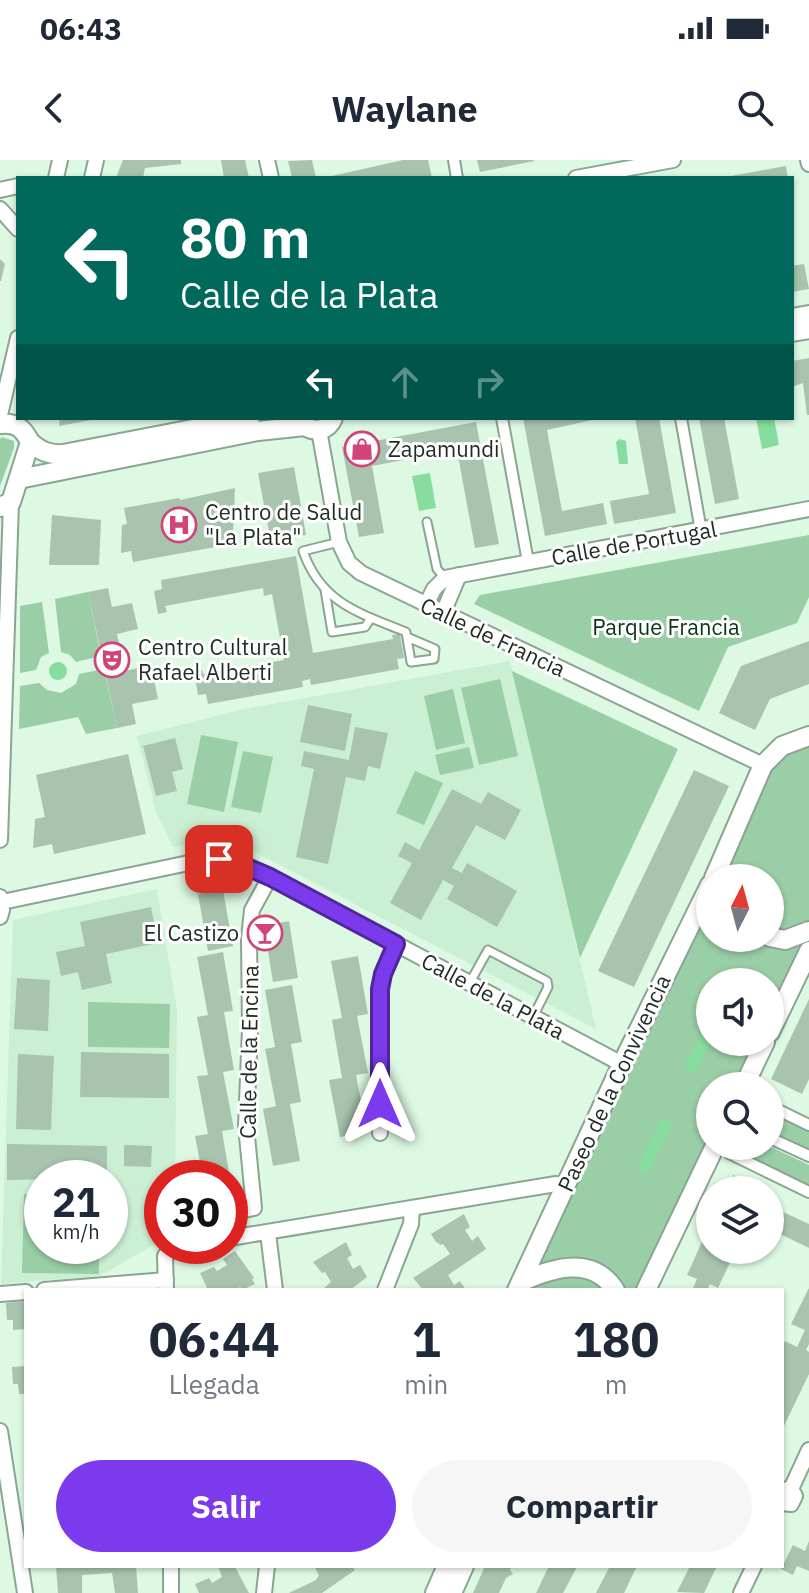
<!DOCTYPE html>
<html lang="es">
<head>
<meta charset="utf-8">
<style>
  :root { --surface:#fff; --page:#f6f6f7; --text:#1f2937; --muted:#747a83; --accent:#7c3aed }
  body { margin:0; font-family:"IBM Plex Sans",sans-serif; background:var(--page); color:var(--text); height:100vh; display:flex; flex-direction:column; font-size:30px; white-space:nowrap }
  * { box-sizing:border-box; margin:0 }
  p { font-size:26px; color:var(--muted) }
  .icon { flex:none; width:44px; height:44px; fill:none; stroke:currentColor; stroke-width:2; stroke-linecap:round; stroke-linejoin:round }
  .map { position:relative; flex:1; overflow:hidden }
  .drawer { position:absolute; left:24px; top:1128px; width:760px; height:280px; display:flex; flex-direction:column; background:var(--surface); border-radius:0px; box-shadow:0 2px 6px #0004 }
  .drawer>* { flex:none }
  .top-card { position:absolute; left:16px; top:16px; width:778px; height:244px; border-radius:0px; box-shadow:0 2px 6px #0004; background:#00695c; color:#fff; overflow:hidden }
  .needle { width:52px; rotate:6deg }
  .tools { position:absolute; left:696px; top:704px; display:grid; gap:16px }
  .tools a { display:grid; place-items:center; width:88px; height:88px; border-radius:50%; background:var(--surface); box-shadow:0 2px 6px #0004; font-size:40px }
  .speed { position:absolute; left:24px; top:1000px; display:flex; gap:16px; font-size:40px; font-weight:700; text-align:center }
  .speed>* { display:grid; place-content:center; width:104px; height:104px; border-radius:50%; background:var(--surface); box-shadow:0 2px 6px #0004; line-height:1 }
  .speed small { font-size:20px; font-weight:400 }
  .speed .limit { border:12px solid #d22; background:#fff; color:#111 }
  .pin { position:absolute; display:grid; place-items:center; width:68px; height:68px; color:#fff; margin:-34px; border-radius:16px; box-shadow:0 4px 12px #0006 }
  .me { position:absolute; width:88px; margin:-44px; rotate:0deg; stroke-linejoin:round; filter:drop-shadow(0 0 6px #0008) }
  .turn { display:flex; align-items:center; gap:28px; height:168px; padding:0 32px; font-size:36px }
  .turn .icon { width:104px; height:104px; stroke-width:2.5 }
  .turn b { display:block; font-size:56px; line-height:68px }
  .lanes { display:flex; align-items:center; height:76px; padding:0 32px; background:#0003; justify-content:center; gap:40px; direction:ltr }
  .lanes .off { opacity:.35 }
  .eta { display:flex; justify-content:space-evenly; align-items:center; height:136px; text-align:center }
  .eta b { font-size:48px; font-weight:800; line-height:56px }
  .cta { display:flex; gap:16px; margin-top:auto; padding:16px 32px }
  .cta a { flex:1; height:92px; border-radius:48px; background:var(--accent); color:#fff; font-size:32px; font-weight:800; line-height:92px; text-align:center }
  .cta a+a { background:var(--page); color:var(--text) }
  .status { display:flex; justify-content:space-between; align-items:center; height:56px; padding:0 40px; background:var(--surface); direction:ltr }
  .status svg { height:22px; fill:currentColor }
  header { display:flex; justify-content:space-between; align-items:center; height:104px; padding:0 32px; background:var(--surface); font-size:36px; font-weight:800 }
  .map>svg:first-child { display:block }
  .built { fill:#cbefd3; fill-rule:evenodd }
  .green { fill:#99cea6 }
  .water { fill:#86dd9e }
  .building { fill:#a8c4ae }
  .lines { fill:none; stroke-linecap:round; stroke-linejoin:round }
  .service-casing { stroke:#8aa590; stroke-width:11 }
  .pedestrian-casing { stroke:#8aa590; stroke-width:14 }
  .minor-casing { stroke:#8aa590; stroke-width:18 }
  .tertiary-casing { stroke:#8aa590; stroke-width:22 }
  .service { stroke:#fff; stroke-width:7 }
  .pedestrian { stroke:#fff; stroke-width:10 }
  .minor { stroke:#fff; stroke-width:14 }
  .tertiary { stroke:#fff; stroke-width:18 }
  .route-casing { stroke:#51269a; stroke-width:20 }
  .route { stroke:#7c3aed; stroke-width:14 }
  .labels { text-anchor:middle; stroke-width:6; stroke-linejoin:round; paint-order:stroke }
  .poi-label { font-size:22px; fill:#1f2a22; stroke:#fefefe; text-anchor:start }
  .street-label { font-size:22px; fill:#1f2a22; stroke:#fefefe }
  .park-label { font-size:22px; fill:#0d321a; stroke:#fefefe }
</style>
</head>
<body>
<div class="status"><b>06:43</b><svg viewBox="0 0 49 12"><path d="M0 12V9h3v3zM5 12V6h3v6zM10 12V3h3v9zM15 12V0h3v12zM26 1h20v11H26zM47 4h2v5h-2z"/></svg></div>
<header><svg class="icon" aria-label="back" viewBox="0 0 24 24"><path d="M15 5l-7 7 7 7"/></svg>Waylane<svg class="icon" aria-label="search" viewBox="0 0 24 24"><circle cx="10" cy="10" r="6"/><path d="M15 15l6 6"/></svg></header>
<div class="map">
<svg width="809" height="1433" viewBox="0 0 809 1433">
  <rect width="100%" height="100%" fill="#ddf9e3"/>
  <g class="built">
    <polygon points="510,501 596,869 235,682 216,678 173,687 156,652 137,576 244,549"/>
    <path d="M157 729 177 849 175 1018H162V1080L100 1116 1 1124 13 760ZM42 1018H110V1086H42Z"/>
  </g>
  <g class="green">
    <polygon points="2,277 14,281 14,288 0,326 0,279"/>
    <polygon points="809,375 809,437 797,463 728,487 699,551 474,444 480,435"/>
    <polygon points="88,432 101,496 76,502 70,495 61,492 55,439"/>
    <polygon points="42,442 49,493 41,497 36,510 20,513 20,446"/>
    <polygon points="104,509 117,568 86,574 78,557 19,569 20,526 39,523 47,530 61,533 76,524 79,514"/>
    <polygon points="512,511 678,589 580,798"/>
    <polygon points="500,519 518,596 479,605 461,528"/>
    <polygon points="453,529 465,583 436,590 424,536"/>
    <polygon points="201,575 238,582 224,652 187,644"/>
    <polygon points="809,584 809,774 770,856 770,822 710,822 710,882 758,882 737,926 710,926 710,983 641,1130 525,1130 710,736 710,778 770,778 770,718 719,718 771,606 797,585"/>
    <polygon points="469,587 474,608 440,615 435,595"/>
    <polygon points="243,591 273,597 261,653 231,647"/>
    <polygon points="415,611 443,623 424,665 396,653"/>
    <polygon points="88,842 170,844 169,888 88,887"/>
    <polygon points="770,951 809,970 809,989 770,971"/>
    <polygon points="752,986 769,986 809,1005 809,1026 747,996"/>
    <polygon points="24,1034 42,1035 42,1086 99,1086 99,1114 22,1113"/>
  </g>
  <g class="water">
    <polygon points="756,258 774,258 779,285 762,289"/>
    <polygon points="619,279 626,281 628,304 619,304 616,282"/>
    <polygon points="430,313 436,348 419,351 412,316"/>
    <circle cx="58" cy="511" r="9"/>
    <polygon points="708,859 711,882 695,914 684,909"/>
    <polygon points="661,959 672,964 648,1014 637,1008"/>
  </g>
  <g class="building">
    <polygon points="123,0 181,0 181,4 145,8 143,18 116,18"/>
    <polygon points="221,0 245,0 249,18 224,18"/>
    <polygon points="312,0 316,18 292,18 288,1"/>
    <polygon points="403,0 428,0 432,18 323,18"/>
    <polygon points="477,0 534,0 534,1 480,12"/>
    <polygon points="786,6 788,18 731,18 731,16"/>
    <polygon points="0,99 5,104 1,121 0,121"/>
    <polygon points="804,104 809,129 792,132 792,106"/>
    <polygon points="809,198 809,255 807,255 803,223 792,227 792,201"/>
    <polygon points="60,258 91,258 91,260 59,266"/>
    <polygon points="523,258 601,258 547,270 562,351 603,343 607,364 545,376"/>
    <polygon points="635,258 659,258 676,353 614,364 610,341 649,334"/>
    <polygon points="699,258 724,258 739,339 715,344"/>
    <polygon points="476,262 499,384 475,388 457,290 372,306 384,373 359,377 342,287"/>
    <polygon points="294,307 306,375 271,382 258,313"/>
    <polygon points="235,328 233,374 230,374 232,384 133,402 131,391 121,393 122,365 127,364 124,348 179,338 180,340"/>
    <polygon points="52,355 101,360 99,405 49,405"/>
    <polygon points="296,396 313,493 393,479 392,475 400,474 404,498 397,499 399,509 311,525 310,519 302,521 303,527 208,544 206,534 198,535 194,512 202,510 203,514 284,500 272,434 264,436 263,428 165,446 167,452 158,454 154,431 162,429 161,420"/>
    <polygon points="108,428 112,447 132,443 138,469 117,474 125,511 151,505 158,539 132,544 136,564 117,568 88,432"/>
    <polygon points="809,481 809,524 770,539 755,570 719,553 741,506"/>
    <polygon points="308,545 352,554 345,591 300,582"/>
    <polygon points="355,567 388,573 380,609 368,606 365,621 346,617 328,704 296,697 314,609 301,606 304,591 349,600"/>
    <polygon points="175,578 183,609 172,612 177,631 156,636 143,586"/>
    <polygon points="128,594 146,674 54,694 52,684 33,688 35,659 45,657 36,615"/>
    <polygon points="694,610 729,626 634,827 598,811"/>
    <polygon points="452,629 481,644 488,632 521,650 505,680 476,665 452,708 462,713 467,703 517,731 497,767 447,739 454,726 443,720 421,760 390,743 412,703 398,696 405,682 419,690"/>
    <polygon points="223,730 233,786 208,791 198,734"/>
    <polygon points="151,747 158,783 106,794 112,823 82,830 78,812 61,816 56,792 85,786 80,762"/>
    <polygon points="289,761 298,818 273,822 264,766"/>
    <polygon points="223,792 233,851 224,852 234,910 223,912 234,969 222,971 230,1018 203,1018 195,976 208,974 197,916 208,915 197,857 208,855 197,797"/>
    <polygon points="358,796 368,854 357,856 368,913 356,915 367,972 340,977 329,920 342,918 332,860 342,858 331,801"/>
    <polygon points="17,818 50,820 48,871 14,869"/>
    <polygon points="292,825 302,882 291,884 301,942 290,944 300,1001 273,1006 263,949 276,946 265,889 275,887 265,830"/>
    <polygon points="809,839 809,919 802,934 771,919"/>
    <polygon points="81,892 169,894 169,938 80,937"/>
    <polygon points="18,894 54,896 51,970 16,969"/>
    <polygon points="7,984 107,986 107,1018 7,1020"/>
    <polygon points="124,985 152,986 151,1007 124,1006"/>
    <polygon points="733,1015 765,1030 726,1030"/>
    <polygon points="770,1046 809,1064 809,1088 770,1069"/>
    <polygon points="464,1054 470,1067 465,1070 472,1081 478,1076 486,1089 448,1115 454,1125 460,1121 466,1130 423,1130 413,1118 450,1094 443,1084 441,1085 436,1082 431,1074"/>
    <polygon points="710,1064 710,1090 736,1090 718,1128 710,1124 707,1130 692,1130 697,1119 687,1115"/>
    <polygon points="346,1082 352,1095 347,1098 353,1109 360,1105 367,1117 350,1130 322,1130 331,1122 325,1112 322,1113 313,1102"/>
    <polygon points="235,1091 254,1118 252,1119 255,1124 242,1130 240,1127 236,1130 208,1130 200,1113 214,1107 217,1111 227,1105 223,1099"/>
    <polygon points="809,1128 809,1184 806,1190 809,1192 809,1214 782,1270 782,1187 785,1181 797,1187 805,1170 791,1164"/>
    <polygon points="26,1141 26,1169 13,1170 13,1160 7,1160 6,1143"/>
    <polygon points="26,1206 26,1234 19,1234 18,1224 13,1224 12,1207"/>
    <polygon points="809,1381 809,1411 797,1406 793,1415 781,1409 793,1385 805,1391"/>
    <polygon points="56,1406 136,1406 138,1433 115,1433 112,1413 82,1415 82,1433 58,1433"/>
    <polygon points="218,1406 235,1407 249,1433 199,1433 195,1424 209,1418 212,1423 222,1417"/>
    <polygon points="314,1406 352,1406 355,1410 322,1433 289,1433 316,1420 319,1415"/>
    <polygon points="485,1406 512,1406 510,1410 513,1414 506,1418 499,1433 473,1433"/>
    <polygon points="549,1406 577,1407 563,1433 536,1433"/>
    <polygon points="610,1406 637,1406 624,1433 596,1433"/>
    <polygon points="690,1406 717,1406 704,1433 677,1432"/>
  </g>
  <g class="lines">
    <g class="service-casing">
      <g id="service">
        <polyline points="427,362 437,409 446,419"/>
        <path d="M339 382 303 391C321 443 359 453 406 472L411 502 434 499 435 489 407 477"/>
        <polyline points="325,430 332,472 365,467 371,458"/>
        <polyline points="469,824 488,790 547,821 548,827 533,857"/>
      </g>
    </g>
    <g class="pedestrian-casing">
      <g id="pedestrian">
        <polyline points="454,0 457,18"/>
        <polyline points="502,258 528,402"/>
        <polyline points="681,258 701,371"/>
        <polyline points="770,946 809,965"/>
        <polyline points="770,978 809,996"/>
        <polyline points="733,986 729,993 809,1032"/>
      </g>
    </g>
    <g class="minor-casing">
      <g id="minor">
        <polyline points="267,0 271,18"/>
        <polyline points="808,0 809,4"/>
        <polyline points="56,18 60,0"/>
        <polyline points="92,18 96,0"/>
        <polyline points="576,18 673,0"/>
        <polyline points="0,30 18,26"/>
        <polyline points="0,49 18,69"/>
        <polyline points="0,255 18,178"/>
        <polyline points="319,270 339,382 349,403 361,413 763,605"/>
        <polyline points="426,445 434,429 445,418 809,349"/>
        <polyline points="443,453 459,415"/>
        <polyline points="0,680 11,342"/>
        <polyline points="0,737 2,750 0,757"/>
        <path d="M2 742 203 700C229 697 247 707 270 717L622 904"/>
        <polyline points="380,973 380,829 383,814 396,784"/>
        <polyline points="230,1053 254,1048 246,966 250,869 249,778 252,750 270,717"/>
        <polyline points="268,1073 275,1130"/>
        <polyline points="230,1078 556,1024 564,1028"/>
        <polyline points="44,1130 166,1120"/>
        <polyline points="166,1130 165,1096 173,1087 180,1086"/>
        <polyline points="385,1130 411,1064 412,1048"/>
        <polyline points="0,1134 26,1132"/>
        <polyline points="0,1271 25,1433"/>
        <polyline points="791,1329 809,1290"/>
        <polyline points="782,1343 791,1344 795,1336 791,1329 782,1330"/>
        <polyline points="171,1406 171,1433"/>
        <polyline points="264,1433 267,1406"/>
        <polyline points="741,1433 754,1406"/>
      </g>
    </g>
    <g class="tertiary-casing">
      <g id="tertiary">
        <polyline points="792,158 809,155"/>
        <polyline points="792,172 809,169"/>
        <path d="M301 258 305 266C316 273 328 270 333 258"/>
        <path d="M0 264C16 262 23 268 30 282L11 342 0 347"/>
        <path d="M30 282C40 291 49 295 63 294L250 258"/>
        <polyline points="19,319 258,271 305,266"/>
        <polyline points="714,718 763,605 782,586 809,576"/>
        <polyline points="770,777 785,780 809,771"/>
        <polyline points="770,872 809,791"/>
        <polyline points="744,926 765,882"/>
        <path d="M521 1122C552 1108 592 1095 615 1130"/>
        <polyline points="517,1130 622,904 710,725"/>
        <polyline points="646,1130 715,986"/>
        <polyline points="435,1433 447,1406"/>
        <polyline points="452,1433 464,1406"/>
      </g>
    </g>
    <use href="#service" class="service"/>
    <use href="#pedestrian" class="pedestrian"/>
    <use href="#minor" class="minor"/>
    <use href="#tertiary" class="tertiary"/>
  </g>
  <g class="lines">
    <g class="route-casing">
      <polyline id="route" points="219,699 233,701 270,717 396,784 383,814 380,829 380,944"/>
    </g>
    <use href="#route" class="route"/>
  </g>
  <defs>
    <g id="shop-ring" transform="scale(1.8)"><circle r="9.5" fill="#fefefe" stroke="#d04478" stroke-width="1.5"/><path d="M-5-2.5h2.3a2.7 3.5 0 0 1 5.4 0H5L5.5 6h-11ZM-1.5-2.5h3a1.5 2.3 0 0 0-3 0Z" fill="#d04478"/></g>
    <g id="hospital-ring" transform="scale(1.8)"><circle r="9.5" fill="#fefefe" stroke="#d04478" stroke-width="1.5"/><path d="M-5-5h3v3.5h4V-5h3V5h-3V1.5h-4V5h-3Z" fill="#d04478"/></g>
    <g id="theatre-ring" transform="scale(1.8)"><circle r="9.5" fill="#fefefe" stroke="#d04478" stroke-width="1.5"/><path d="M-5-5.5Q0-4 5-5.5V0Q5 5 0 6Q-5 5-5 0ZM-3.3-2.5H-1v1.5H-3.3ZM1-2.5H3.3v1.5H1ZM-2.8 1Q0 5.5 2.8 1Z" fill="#d04478"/></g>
    <g id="bar-ring" transform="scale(1.8)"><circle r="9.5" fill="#fefefe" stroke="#d04478" stroke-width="1.5"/><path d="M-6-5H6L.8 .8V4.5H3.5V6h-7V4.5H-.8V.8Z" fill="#d04478"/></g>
  </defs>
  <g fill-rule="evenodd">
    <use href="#shop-ring" x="362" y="289"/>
    <use href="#hospital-ring" x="179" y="365"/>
    <use href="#theatre-ring" x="112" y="500"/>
    <use href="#bar-ring" x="265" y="773"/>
  </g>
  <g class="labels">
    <g class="poi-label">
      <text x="388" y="297">Zapamundi</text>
      <text x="205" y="360">Centro de Salud<tspan x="205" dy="25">"La Plata"</tspan></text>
      <text x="138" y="495">Centro Cultural<tspan x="138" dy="25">Rafael Alberti</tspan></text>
      <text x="239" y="781" text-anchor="end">El Castizo</text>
    </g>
    <g class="street-label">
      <text transform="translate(634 383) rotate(-10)" y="8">Calle de Portugal</text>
      <text transform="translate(493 477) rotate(25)" y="8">Calle de Francia</text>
      <text transform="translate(493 836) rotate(28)" y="8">Calle de la Plata</text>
      <text transform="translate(249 892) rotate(-89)" y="8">Calle de la Encina</text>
      <text transform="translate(614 923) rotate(-65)" y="8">Paseo de la Convivencia</text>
    </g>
    <g class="park-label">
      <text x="666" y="475">Parque Francia</text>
    </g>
  </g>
</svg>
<div class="tools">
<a><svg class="needle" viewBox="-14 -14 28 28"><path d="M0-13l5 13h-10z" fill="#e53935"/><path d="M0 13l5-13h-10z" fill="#747a83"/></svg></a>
<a><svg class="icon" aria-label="sound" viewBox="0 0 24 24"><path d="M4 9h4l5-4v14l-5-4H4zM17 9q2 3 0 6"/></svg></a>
<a><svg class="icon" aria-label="search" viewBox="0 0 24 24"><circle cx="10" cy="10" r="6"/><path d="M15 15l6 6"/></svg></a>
<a><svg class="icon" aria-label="layers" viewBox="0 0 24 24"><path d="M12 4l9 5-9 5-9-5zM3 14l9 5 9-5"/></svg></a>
</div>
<div class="speed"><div>21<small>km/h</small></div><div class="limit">30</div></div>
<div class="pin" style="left:219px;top:699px;background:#d93025"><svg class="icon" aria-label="arrive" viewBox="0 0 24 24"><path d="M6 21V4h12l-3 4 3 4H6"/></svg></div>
<svg class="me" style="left:380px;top:944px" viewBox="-20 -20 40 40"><path d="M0-17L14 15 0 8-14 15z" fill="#7c3aed" stroke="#fff" stroke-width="4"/></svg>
<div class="top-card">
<div class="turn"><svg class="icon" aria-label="left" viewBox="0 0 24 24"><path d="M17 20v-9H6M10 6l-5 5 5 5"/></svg><div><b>80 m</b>Calle de la Plata</div></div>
<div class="lanes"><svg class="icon" aria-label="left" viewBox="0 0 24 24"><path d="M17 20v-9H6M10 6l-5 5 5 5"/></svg><svg class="icon off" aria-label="ahead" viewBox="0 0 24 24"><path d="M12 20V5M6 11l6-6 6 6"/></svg><svg class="icon off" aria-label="right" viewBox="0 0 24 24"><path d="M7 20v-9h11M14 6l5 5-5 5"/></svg></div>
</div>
<section class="drawer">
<div class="eta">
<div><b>06:44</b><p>Llegada</p></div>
<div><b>1</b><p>min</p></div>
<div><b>180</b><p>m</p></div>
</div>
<div class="cta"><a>Salir</a><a>Compartir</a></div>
</section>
</div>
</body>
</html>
